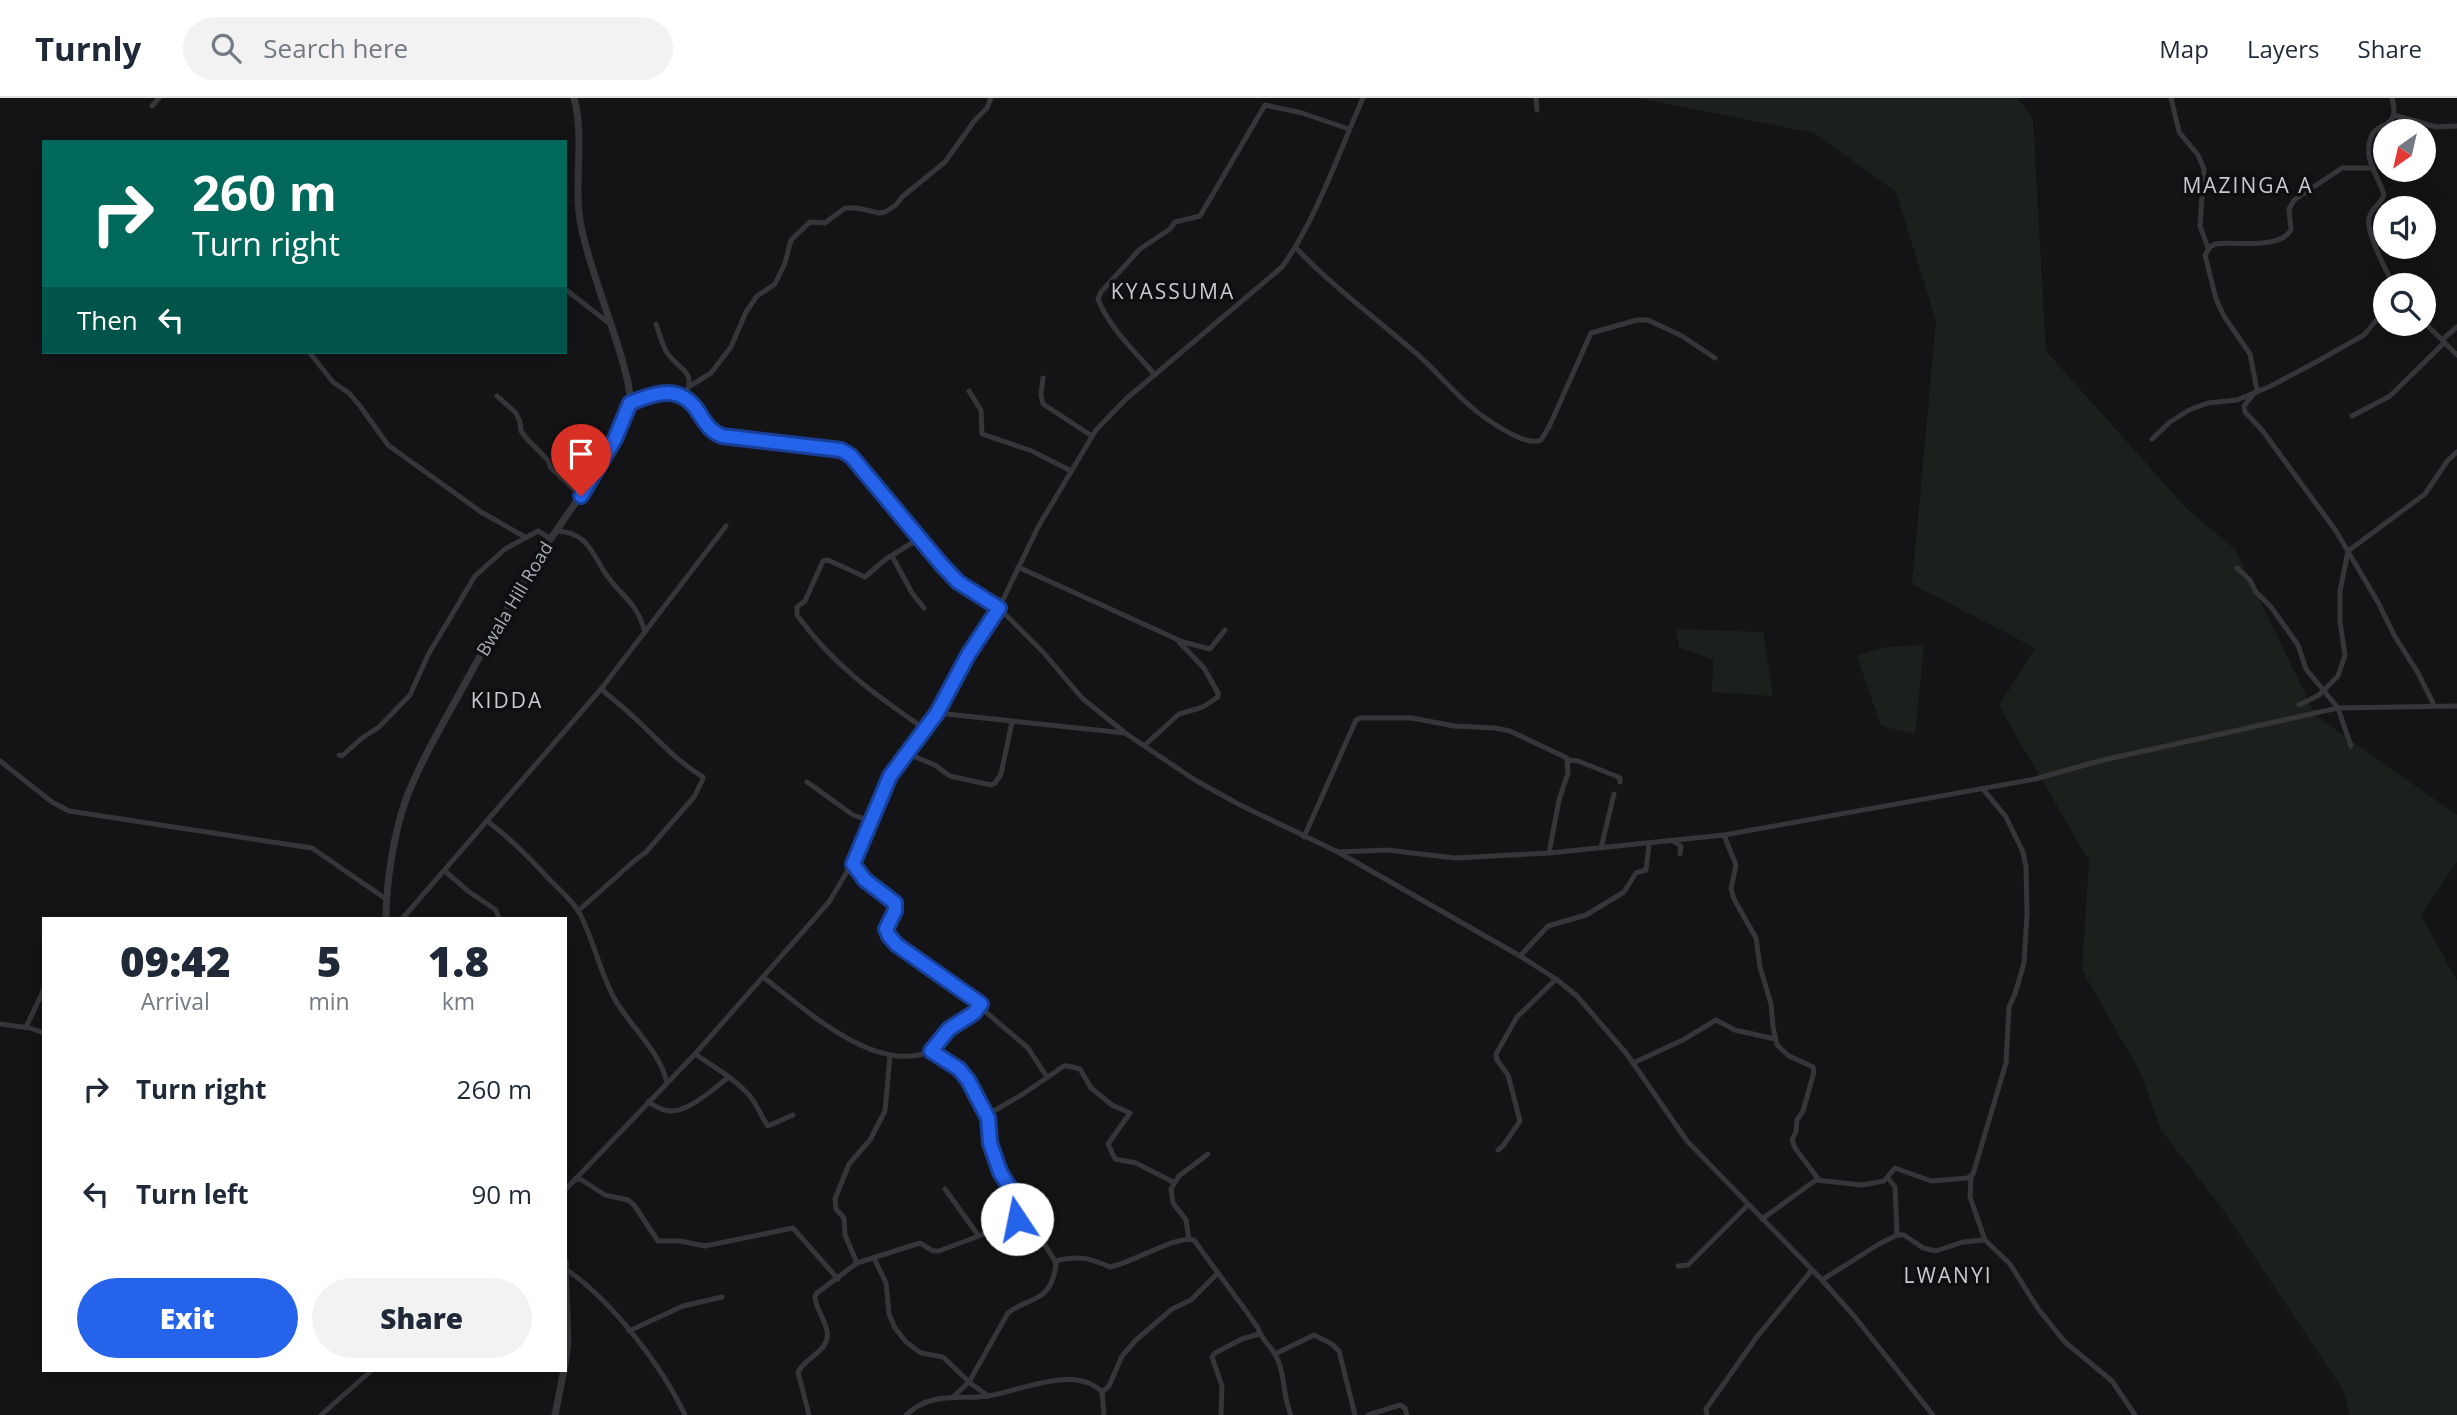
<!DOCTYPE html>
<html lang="en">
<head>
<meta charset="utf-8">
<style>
  :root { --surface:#fff; --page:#f2f2f3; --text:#1f2937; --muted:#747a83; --line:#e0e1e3; --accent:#2563eb }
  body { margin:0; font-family:"Open Sans",sans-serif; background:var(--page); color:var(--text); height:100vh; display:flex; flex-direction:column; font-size:26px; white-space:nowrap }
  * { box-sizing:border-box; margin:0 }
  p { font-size:23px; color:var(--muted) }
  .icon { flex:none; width:38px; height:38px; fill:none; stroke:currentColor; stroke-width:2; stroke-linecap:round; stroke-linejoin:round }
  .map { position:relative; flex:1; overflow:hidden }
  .panel { position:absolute; left:42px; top:819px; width:525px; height:455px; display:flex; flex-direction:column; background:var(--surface); border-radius:0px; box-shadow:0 7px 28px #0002 }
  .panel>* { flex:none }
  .top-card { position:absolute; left:42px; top:42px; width:525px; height:214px; border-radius:0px; box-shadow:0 7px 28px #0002; background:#00695c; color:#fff; overflow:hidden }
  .needle { width:46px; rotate:214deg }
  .tools { position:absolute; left:2373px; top:21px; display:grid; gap:14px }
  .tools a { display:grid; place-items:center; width:63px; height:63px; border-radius:50%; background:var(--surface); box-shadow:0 7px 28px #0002; font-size:35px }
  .pin { position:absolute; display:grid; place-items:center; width:60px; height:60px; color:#fff; margin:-72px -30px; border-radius:50% 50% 50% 0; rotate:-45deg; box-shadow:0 0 7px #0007 }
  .pin .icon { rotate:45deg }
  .me { position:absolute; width:77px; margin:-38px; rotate:349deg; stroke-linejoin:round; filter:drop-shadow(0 0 5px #0008) }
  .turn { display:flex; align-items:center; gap:24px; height:147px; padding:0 35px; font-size:32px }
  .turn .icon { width:91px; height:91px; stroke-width:2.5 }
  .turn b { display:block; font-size:49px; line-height:60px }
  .then { display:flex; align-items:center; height:66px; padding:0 35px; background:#0003; gap:14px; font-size:26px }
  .eta { display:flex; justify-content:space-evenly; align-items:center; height:119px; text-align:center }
  .eta b { font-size:42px; font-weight:800; line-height:49px }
  .cta { display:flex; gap:14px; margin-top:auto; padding:14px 35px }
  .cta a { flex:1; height:80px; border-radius:42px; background:var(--accent); color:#fff; font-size:28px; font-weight:800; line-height:80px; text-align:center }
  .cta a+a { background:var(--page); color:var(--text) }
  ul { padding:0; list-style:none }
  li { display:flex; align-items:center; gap:21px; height:105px; padding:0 35px }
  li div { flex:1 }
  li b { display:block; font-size:26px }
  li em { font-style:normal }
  header { display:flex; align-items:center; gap:42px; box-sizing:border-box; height:98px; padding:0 35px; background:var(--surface); border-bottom:2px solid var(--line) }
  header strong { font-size:33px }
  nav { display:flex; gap:38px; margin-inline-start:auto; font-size:24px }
  .search { width:490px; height:63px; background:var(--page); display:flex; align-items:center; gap:18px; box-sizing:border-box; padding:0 24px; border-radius:38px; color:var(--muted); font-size:26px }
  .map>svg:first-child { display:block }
  .green { fill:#1b201c }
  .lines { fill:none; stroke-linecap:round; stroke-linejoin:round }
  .minor { stroke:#36363a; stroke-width:5 }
  .tertiary { stroke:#36363a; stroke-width:7 }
  .route-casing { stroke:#184099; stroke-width:18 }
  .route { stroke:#2563eb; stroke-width:12 }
  .labels { text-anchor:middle; stroke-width:7; stroke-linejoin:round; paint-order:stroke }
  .street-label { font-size:18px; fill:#a7abb5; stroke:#0f0f11 }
  .quarter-label { font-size:21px; letter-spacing:2px; fill:#c8cad1; stroke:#0f0f11 }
</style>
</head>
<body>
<header>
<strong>Turnly</strong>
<div class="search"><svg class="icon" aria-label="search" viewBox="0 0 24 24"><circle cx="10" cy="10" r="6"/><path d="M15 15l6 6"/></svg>Search here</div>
<nav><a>Map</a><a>Layers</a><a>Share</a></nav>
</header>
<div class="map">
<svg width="2457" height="1317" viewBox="0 0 2457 1317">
  <rect width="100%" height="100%" fill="#141416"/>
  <g class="green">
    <polygon points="1637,0 2017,0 2033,20 2046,253 2186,410 2235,451 2316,618 2457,717 2457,764 2421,817 2457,883 2457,1317 2350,1317 2343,1292 2221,1109 2161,1032 2141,976 2082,872 2089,763 1999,608 2035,550 1912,486 1936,223 1896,94 1814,35"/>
    <polygon points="1676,531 1763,534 1773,598 1712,594 1713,562 1679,549"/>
    <polygon points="1924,547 1915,636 1881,628 1857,558 1886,549"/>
  </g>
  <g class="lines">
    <g class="minor">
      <polyline points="1536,0 1537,12"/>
      <polyline points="2171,0 2179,34 2198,57 2204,71 2200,128 2208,150"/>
      <path d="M2392 0C2401 33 2377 22 2371 39 2362 61 2379 78 2384 97 2381 106 2371 110 2369 120 2365 133 2387 175 2394 187"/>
      <polyline points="152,8 159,0"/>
      <polyline points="2394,17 2436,29 2457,28"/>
      <path d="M2371 70H2342L2294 102 2289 111 2291 132C2279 152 2235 143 2215 146L2210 149 2205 157 2216 201 2224 218 2250 256 2257 292 2244 308 2245 314 2262 332 2336 433 2379 506 2394 537 2418 575 2434 607"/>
      <path d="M1296 150C1333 189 1377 221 1417 256 1440 276 1458 301 1484 319 1496 327 1527 349 1541 342L1549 329 1591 235 1637 222H1648L1682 238 1715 260"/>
      <polyline points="565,191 610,226"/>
      <polyline points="2424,224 2457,257"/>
      <path d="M656 226C659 235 662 245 666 253 678 273 699 272 684 299"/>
      <polyline points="2442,242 2457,229"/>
      <polyline points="309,254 333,284 349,295 360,308 388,347 481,414 525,439"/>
      <path d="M1155 277C1136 254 1109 230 1098 201L1101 194 1140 151 1170 131 1175 124 1200 118 1265 7 1302 15 1349 31"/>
      <polyline points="1043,280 1041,297 1043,306 1092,338"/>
      <polyline points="690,288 711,275 731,249 746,214 757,198 775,186 785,165 791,142 810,124 825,125 845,110 857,110 879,115 885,114 896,107 902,99 945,64 975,22 987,10 991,0"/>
      <polyline points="969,293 981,312 982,336 1032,353 1071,373"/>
      <polyline points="497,298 516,315 520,324 521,333 527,341 547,361 551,370 581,398"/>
      <path d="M630 305C657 294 681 286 699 315 706 327 710 333 722 338L841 352 851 357 941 466 958 484 999 510 1043 554 1082 600 1123 633"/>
      <polyline points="2352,318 2390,298 2444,245"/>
      <polyline points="2152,341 2170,324 2189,312 2208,305 2237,302 2271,288 2316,264 2364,237 2385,212"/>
      <path d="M556 433C589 434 592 457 608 479 624 501 636 503 645 534"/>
      <path d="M920 440 886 461 865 479 828 462 823 463 805 503 797 509V517C832 566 875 597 925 631"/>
      <polyline points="892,458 912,495 924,510"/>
      <polyline points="1018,469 1183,544 1210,551 1225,532"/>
      <polyline points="2237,470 2250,482 2256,494 2271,509 2298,547 2306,571 2338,610 2351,648"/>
      <polyline points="2299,607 2319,597 2338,578 2345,557 2340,524 2340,493 2348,453 2425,396 2448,362 2457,354"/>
      <polyline points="937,615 1125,635 1195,682 1240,707 1338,754 1520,858 1556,881 1577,898 1626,955 1687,1043 1822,1182 1854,1218 1933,1317"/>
      <polyline points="1145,647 1179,616 1203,609 1218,599 1218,595 1204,570 1179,544"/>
      <polyline points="906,655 935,667 950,678 991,687 995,685 1001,676 1012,624"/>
      <polyline points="339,657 342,658 362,640 379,629 410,597 428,557 475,478 505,451 538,433 551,441"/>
      <polyline points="0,663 52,704 69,713 312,750 386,801"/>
      <polyline points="1567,666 1570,662 1578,663 1616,678 1620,680 1620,684"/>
      <polyline points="807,684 853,717 871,723"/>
      <path d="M487 723C510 740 530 760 550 782 561 793 574 804 581 818 594 844 600 873 613 898 629 928 660 952 667 985"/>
      <polyline points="1724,737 1736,767 1731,791 1734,801 1756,840 1760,869 1771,906 1773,929 1777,947 1789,958 1813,969 1814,974 1803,1013 1797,1022 1796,1034 1792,1042 1795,1050 1819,1082"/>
      <polyline points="1304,739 1356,622 1360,620 1412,620 1454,628 1495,630 1510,633 1567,660 1568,675 1559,702 1549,755"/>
      <polyline points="1673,743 1681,748 1680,756"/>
      <polyline points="1601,750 1614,696"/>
      <polyline points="1338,754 1387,752 1455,760 1549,755 1724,737 2035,681 2099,663 2338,610 2457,608"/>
      <polyline points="853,766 865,782 895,805 895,813 886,831 889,838 897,847 981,906 974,915 949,931 931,953"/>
      <polyline points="445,773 468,793 496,812 499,821"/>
      <path d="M578 813 633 764 646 754 694 699 703 681V679C678 664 660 644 639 624 627 612 614 602 601 591"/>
      <polyline points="402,821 601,591 726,428"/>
      <polyline points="1520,858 1548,828 1586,817 1624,794 1636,775 1646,772 1649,746"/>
      <path d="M763 879C804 910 876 978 931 953L959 971 968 982 988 1020 990 1045 1000 1074 1055 1163C1057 1169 1055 1173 1053 1180 1046 1204 1025 1201 1008 1215L969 1284 953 1299"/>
      <polyline points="980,909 1028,950 1047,979"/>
      <polyline points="0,926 30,930 44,935"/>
      <polyline points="26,929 44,891"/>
      <path d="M695 956C714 969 735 981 750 998 757 1007 761 1018 768 1028L793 1017"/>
      <polyline points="1633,965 1683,942 1716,922 1735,932 1775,941"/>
      <path d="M648 1004C655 1008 662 1013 670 1013 689 1014 713 991 729 979"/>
      <polyline points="987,1017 1023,996 1064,968 1068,968 1080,971 1091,990 1112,1007 1130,1015 1108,1046 1115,1061 1136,1065 1173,1084"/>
      <polyline points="1498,1052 1503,1048 1520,1023 1508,977 1497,962 1496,956 1517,919 1556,881"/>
      <polyline points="1971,1079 1970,1099 1985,1142 2010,1166 2039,1212 2065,1244 2112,1283 2135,1317"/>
      <polyline points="1888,1080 1895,1089 1897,1137"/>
      <polyline points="575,1081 582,1082 605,1097 628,1102 634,1107 658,1143 680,1143 705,1148 793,1130 838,1181"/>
      <polyline points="945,1091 978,1137"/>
      <path d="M565 1092 695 956 829 804 857 757 889 678 937 615 968 557 999 510 1038 429 1096 332 1126 301 1282 169C1318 118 1338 56 1363 0"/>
      <polyline points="1762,1121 1816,1082 1862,1087 1884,1083 1895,1070 1931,1083 1968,1080 1973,1076 2006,965 2009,909 2015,896 2024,865 2027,816 2026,769 2023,754 2006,719 1983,691"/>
      <polyline points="1189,1141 1186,1122 1173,1105 1171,1091 1179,1078 1208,1056"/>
      <polyline points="874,1160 886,1185 889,1216 895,1230 906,1244 921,1255 943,1259 969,1284 988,1298"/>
      <path d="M1055 1163C1079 1157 1089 1160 1110 1169 1132 1165 1176 1137 1194 1142 1215 1172 1237 1199 1258 1230 1260 1240 1271 1248 1276 1258 1286 1276 1282 1298 1291 1317"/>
      <polyline points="857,1165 845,1137 844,1120 836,1111 835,1101 849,1066 870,1042 885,1013 890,958"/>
      <polyline points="1678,1168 1688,1167 1748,1107"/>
      <path d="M567 1172C612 1203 662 1268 685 1317"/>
      <polyline points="1822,1182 1879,1146 1897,1137 1904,1137 1923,1150 1936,1153 1963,1144 1985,1142"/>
      <polyline points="629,1233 683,1208 722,1199"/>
      <polyline points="1275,1256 1314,1237 1332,1246 1339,1253 1355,1317"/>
      <polyline points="1102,1294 1104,1317"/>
      <polyline points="321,1317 372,1272"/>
      <path d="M809 1317 798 1274C804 1262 819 1257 825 1246 834 1230 815 1214 815 1198L817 1195 857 1165 920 1145 933 1153H939L1011 1126 1023 1111"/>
      <path d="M906 1317C932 1293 957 1302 988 1298 1020 1293 1075 1266 1102 1294L1109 1288 1122 1258 1136 1242 1172 1211 1191 1202 1218 1175"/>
      <polyline points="1221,1317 1222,1288 1212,1259 1215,1255 1242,1241 1259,1236"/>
      <polyline points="1368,1317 1400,1307 1405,1310 1407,1317"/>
      <polyline points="1707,1317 1706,1311 1756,1240 1812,1172"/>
    </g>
    <g class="tertiary">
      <path d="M386 821C386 784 394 735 406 701 424 655 451 612 474 569 500 523 526 477 556 433 575 405 626 336 630 305 631 290 625 273 621 258 609 217 593 178 583 137 571 92 586 45 574 0"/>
      <polyline points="565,1163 568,1245 565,1267"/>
      <polyline points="555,1317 564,1272"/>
    </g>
  </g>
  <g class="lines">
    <g class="route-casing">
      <path id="route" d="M581 398 615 341 630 305C657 294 681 286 699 315 706 326 710 333 722 338L841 352 851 358 941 466 958 484 999 510 968 557 937 615 890 678 853 766 865 782 895 805V813L886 831 889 838 897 847 981 906 974 915 949 931 931 953 959 971 968 982 988 1020 990 1045 1000 1074 1023 1111 1017 1121"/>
    </g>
    <use href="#route" class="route"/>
  </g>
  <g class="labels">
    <g class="street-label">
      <text transform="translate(515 501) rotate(-59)" y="6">Bwala Hill Road</text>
    </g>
    <g class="quarter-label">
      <text x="2248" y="95">MAZINGA A</text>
      <text x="1173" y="201">KYASSUMA</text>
      <text x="507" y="610">KIDDA</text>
      <text x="1948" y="1185">LWANYI</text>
    </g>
  </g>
</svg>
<div class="tools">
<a><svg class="needle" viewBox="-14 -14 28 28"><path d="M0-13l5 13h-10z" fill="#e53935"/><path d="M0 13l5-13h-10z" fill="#747a83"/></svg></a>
<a><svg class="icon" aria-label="sound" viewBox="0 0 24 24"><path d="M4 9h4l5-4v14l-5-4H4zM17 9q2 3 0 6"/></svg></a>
<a><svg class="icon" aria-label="search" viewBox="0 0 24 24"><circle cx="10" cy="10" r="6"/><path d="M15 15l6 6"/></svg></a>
</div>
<div class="pin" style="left:581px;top:398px;background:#d93025"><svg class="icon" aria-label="arrive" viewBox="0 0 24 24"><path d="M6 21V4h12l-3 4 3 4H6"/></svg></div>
<svg class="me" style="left:1017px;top:1121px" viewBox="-20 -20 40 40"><circle r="19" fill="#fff"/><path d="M0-13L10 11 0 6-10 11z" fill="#2563eb"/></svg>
<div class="top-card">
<div class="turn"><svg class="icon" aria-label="right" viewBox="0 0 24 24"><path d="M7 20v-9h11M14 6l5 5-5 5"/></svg><div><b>260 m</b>Turn right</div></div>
<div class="then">Then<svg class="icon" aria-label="left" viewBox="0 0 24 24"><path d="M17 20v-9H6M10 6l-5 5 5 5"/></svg></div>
</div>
<section class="panel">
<div class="eta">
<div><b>09:42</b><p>Arrival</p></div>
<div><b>5</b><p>min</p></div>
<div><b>1.8</b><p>km</p></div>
</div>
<ul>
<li><svg class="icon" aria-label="right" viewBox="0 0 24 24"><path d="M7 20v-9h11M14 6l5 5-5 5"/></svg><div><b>Turn right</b></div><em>260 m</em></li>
<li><svg class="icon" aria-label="left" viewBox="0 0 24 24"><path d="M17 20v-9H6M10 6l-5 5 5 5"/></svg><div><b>Turn left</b></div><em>90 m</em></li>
</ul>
<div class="cta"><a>Exit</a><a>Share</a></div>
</section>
</div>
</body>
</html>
